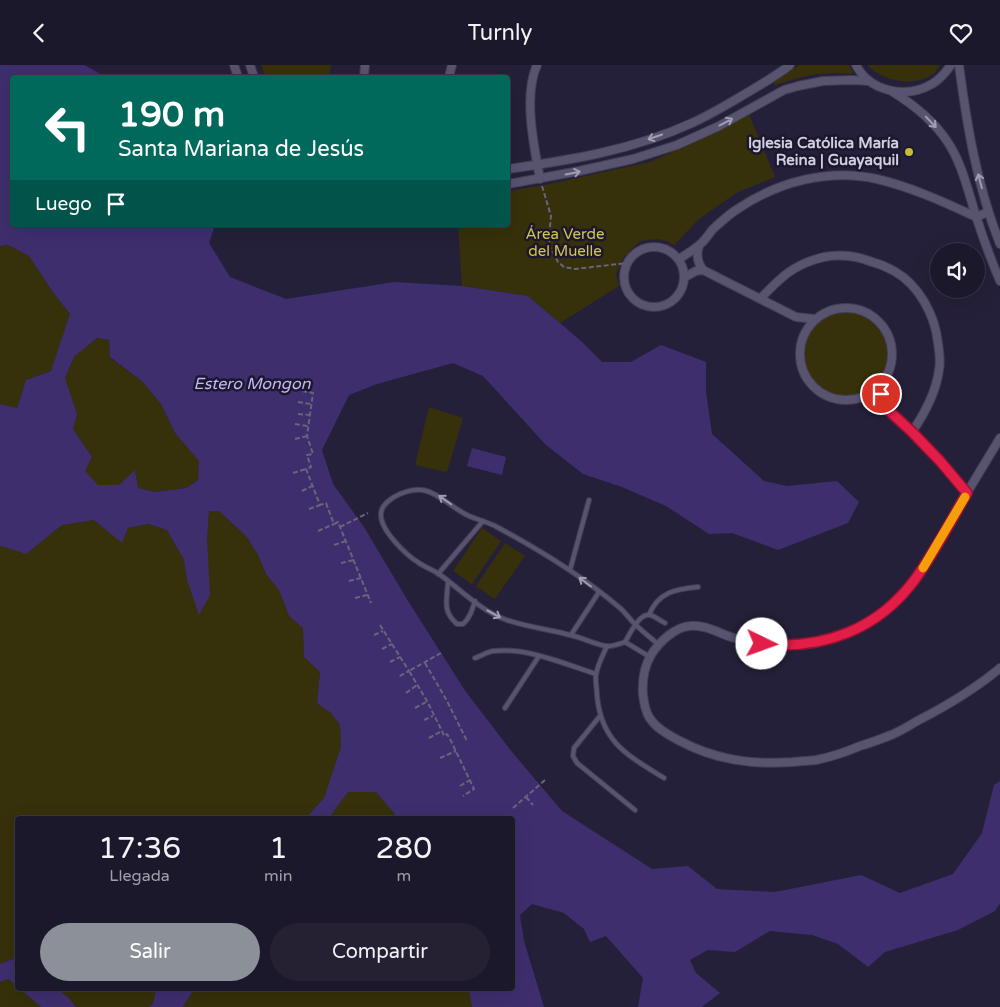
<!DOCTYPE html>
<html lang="es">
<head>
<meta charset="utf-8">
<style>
  :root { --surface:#1c182b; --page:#252133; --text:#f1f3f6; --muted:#a0a0a9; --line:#3a3747; --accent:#8c9099 }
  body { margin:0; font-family:"Varela Round",sans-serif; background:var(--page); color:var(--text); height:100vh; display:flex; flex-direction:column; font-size:19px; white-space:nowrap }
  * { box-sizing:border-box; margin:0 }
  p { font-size:16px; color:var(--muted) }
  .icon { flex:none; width:28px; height:28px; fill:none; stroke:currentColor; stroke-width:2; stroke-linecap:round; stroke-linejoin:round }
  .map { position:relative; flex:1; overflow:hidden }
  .panel { position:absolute; left:15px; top:751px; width:500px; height:175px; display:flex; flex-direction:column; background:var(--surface); border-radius:5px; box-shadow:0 5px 20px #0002,0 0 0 1px var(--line) }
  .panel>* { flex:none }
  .guide { position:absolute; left:10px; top:10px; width:500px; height:152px; border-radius:5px; box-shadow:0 5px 20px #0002,0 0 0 1px var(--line); background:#00695c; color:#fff; overflow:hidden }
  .tools { position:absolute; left:930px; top:178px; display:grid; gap:10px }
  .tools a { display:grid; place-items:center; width:55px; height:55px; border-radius:50%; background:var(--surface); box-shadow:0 5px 20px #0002,0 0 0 1px var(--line); font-size:25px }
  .pin { position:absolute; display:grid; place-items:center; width:42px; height:42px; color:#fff; margin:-21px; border:2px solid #fff; border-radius:50%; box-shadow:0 1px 5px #0007 }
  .me { position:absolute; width:55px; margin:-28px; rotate:93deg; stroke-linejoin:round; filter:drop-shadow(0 0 4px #0008) }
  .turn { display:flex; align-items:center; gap:18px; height:105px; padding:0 25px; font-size:22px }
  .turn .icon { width:65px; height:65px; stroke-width:2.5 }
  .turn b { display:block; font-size:35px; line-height:42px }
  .then { display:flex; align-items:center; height:48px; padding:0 25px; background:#0003; gap:10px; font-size:19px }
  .eta { display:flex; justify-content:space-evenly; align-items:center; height:85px; text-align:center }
  .eta b { font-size:30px; font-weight:600; line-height:35px }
  .cta { display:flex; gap:10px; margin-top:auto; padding:10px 25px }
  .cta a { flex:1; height:58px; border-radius:30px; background:var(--accent); color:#fff; font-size:20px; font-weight:600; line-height:58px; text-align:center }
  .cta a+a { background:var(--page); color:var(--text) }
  header { display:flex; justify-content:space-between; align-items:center; height:65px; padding:0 25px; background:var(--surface); font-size:22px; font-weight:600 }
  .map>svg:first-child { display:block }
  .green { fill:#36310a }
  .water { fill:#3f2e6e; fill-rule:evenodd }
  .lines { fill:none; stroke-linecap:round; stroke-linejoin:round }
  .lane-casing { stroke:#413c52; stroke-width:6 }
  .street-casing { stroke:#413c52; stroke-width:10 }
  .path { stroke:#68647a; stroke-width:2; stroke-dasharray:5 2.5; stroke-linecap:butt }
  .lane { stroke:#58536f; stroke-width:4 }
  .street { stroke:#58536f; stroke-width:8 }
  .oneway { stroke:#a19db2 }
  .route-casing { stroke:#92132f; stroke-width:12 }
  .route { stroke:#e11d48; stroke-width:9 }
  .slow { stroke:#f59e0b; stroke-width:9 }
  .poi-dot { fill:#c9bb3a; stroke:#1c172f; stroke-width:2 }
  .labels { text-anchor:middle; stroke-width:5; stroke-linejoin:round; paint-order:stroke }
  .poi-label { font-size:15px; font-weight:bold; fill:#d1cfdf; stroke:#1c172f; text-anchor:end }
  .park-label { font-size:15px; fill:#d2c552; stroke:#1c172f }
  .water-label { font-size:16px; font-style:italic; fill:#c2b8f2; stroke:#1c172f }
</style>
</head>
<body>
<header><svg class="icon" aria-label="back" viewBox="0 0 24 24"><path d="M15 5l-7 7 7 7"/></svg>Turnly<svg class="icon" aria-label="heart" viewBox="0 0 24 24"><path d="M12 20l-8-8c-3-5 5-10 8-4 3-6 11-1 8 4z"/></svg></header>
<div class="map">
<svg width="1000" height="942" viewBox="0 0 1000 942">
  <rect width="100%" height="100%" fill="#252039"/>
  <g class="green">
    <polygon points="261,0 331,0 329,12 266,12"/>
    <polygon points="799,0 849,0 853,7 851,9 833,8 816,9 798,13 775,20 774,17"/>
    <path d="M867 0H940C938 3 936 7 933 9 913 23 883 16 867 0Z"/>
    <path d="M749 49 775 112 736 128 699 154 674 180C662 172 653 174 640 176L624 192 616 209 619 221 560 258 528 231 462 221 458 160H508V126L545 120 650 97 688 80Z"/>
    <polygon points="8,180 29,191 52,226 70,249 51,306 26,315 17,343 0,339 0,181"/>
    <circle cx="846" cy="289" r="46"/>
    <polygon points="97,273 109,275 110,293 143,317 161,339 175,368 199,396 198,415 186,423 155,427 138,423 135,406 119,421 98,420 84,406 92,392 73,364 77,349 65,314 74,292"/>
    <polygon points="429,342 463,353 447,407 415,400"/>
    <polygon points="209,446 219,446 246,471 258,490 266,509 279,525 289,551 303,563 304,592 320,607 317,638 331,648 340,660 341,682 324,733 305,754 18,754 17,895 14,893 0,899 0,482 1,481 26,489 62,460 94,455 122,477 128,463 148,459 167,465 184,495 187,515 207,474"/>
    <polygon points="482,463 501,476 472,519 453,506"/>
    <polygon points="505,478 525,491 495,534 476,521"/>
    <polygon points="348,727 376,727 399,754 328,754"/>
    <polygon points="9,914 17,922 18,924 20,924 41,942 0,942 0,917"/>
    <polygon points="57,924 156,924 153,939 149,942 76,942 68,932"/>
    <polygon points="194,924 469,924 472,942 183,942"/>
  </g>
  <g class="water">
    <path d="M0 0H84L106 12H12V160H215L209 178 230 212 286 234 394 217 462 221 528 231 581 276 602 297H631L661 280 706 297V327L712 369 764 416 787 421 837 416 859 437 848 458 778 485 732 468 709 469 666 441 622 422 583 409 546 380 483 311 453 298 377 319 349 330 322 385 333 419 364 462 408 536 466 627 512 687 562 746 652 804 688 801 717 824 775 827 861 810 900 828 953 809 982 768 994 720 1000 716V838L995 846 958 865 885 887 868 902 838 879 812 870 770 866 735 887 708 885 690 895 696 908 720 928 702 942H638L643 913 606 871 590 877 584 864 564 848 532 839 520 850 524 876 544 942H472L469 924H512V754H399L376 727H348L328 754H305L324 733 341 682 340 660 331 648 317 638 320 607 304 592 303 563 289 551 279 525 266 509 258 490 246 471 219 446H209L207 474 210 530 199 550 187 515 184 495 167 465 148 459 128 463 122 478 94 455 62 460 26 489 1 481 0 482V339L17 343 26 315 51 306 70 249 52 226 29 191 8 180 0 181ZM97 273 109 275 110 292 143 317 161 339 175 368 199 396 198 415 186 423 155 427 138 423 135 405 119 420H98L85 406 92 392 73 364 77 349 65 313 74 292Z"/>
    <polygon points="472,383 506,392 502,410 467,401"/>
    <polygon points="15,893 17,895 17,922 9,914 0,917 0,899"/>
    <polygon points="20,924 57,924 68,932 76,942 41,942"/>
    <polygon points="156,924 194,924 183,942 149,942 153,939"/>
  </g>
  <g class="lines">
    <g class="lane-casing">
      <g id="lane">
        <polyline points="570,505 589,435"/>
        <polyline points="438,509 483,456"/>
        <path d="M448 517C447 535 442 546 457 559H463C470 553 472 545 475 536"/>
        <path d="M649 550C658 527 676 524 698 522"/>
        <polyline points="571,570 599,527"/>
        <polyline points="625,577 650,592"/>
        <path d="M659 580C651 573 643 567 636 560 630 555 626 548 620 543 585 513 538 484 497 462 488 457 478 455 469 451 441 438 430 412 394 432 388 436 381 441 381 449 380 465 406 490 419 498 425 502 433 505 439 509 460 524 480 545 504 554 525 562 549 564 570 570 581 572 596 580 606 581 612 582 619 579 625 577 630 569 639 548 650 550 655 551 660 556 665 558"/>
        <path d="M607 581C603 590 597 601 596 610 595 616 597 623 597 630 601 677 627 690 664 713"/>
        <path d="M475 593C481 591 487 587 493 586 526 582 565 599 596 609"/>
        <polyline points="505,643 539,591"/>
        <polyline points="600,651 574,683 573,691 577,698 635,745"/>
      </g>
    </g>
    <g class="street-casing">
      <g id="street">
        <polyline points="234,0 238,12"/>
        <polyline points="250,0 254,12"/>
        <path d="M537 0C523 31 534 81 540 114"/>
        <path d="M856 0C870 27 906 34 932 19 939 15 946 7 951 0"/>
        <path d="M959 0C967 61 977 121 1000 179"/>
        <polyline points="364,12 365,0"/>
        <polyline points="449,12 452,0"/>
        <path d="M893 27C914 40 933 55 947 76 962 98 968 126 976 151 983 173 991 195 1000 216"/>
        <path d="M508 104C571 95 633 85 692 58 710 50 728 39 745 29 760 20 776 11 790 0"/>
        <polyline points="508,119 579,106 633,94 677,80 719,61 784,25 798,21 823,16 852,15 869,16"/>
        <path d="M699 181C696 190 697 197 703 205"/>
        <circle cx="654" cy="212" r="30"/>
        <path d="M679 194C685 190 692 186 698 181 704 177 708 170 713 164 720 158 728 150 736 145 777 117 828 103 877 114 911 122 944 137 976 152L988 147"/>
        <polyline points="703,205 796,252 815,254"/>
        <polyline points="685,212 696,206 703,205"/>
        <path d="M761 233C781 212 794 199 824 192 840 189 857 191 872 197 880 199 887 202 894 206 919 220 935 250 938 278 939 286 941 296 939 305 936 328 925 348 912 367"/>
        <circle cx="846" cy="289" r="46"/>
        <polyline points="880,321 881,329 887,344"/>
        <path d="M864 332C901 347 941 397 967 428"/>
        <path d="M1000 373C987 395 973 417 960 440 935 483 912 532 868 558 827 582 779 586 734 573 720 569 705 559 690 561 675 562 659 577 651 590 644 602 642 617 643 630 644 638 645 645 649 652 656 663 667 669 678 675 715 695 752 700 793 697 801 696 809 696 816 695 831 692 846 687 860 681 870 678 881 674 891 670 901 666 910 660 919 655 948 640 975 624 1000 603"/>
      </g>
    </g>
    <g class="path">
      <polyline points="542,121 551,151 549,172 549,180 558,197 564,202 575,204 627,198"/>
      <polyline points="302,326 313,328 307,371 313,389 307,390 311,402 306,404 320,440 326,438 334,459 338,457 371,538"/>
      <polyline points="298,337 311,339"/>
      <polyline points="298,349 310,350"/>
      <polyline points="295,359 308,361"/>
      <polyline points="295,374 307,371"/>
      <polyline points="293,408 306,404"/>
      <polyline points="302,426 312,421"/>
      <polyline points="309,444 320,440"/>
      <polyline points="340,462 368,448"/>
      <polyline points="318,466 334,459"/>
      <polyline points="334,480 346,476"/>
      <polyline points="341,498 354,495"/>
      <polyline points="349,516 361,513"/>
      <polyline points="355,533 367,530"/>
      <polyline points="380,560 409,606 398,612"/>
      <polyline points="374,570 383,566"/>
      <polyline points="382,584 392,579"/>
      <polyline points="441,588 409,606 427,636 442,666 444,671 447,669 451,676 474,724 463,731"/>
      <polyline points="390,597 400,592"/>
      <polyline points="425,598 447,636 467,676"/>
      <polyline points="406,628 417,620"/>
      <polyline points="415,643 426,637"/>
      <polyline points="424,655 433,651"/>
      <polyline points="429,673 442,666"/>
      <polyline points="440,693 456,686"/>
      <polyline points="460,721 470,715"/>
      <polyline points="526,732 533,740"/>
      <polyline points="513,743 545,715"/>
    </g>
    <use href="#lane" class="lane"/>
    <use href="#street" class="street"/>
  </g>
  <defs><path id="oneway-shaft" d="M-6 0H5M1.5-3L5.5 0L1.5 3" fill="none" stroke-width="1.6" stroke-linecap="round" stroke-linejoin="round" transform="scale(1.25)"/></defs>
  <g class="oneway">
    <use href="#oneway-shaft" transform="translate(726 57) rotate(-28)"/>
    <use href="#oneway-shaft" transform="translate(931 57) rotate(46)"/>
    <use href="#oneway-shaft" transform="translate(655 72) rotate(161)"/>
    <use href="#oneway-shaft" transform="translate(573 108) rotate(-11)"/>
    <use href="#oneway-shaft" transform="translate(980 116) rotate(-105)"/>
    <use href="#oneway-shaft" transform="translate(445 435) rotate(-145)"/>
    <use href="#oneway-shaft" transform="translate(585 517) rotate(-143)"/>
    <use href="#oneway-shaft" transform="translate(494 549) rotate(29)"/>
  </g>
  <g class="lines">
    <g class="route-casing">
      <path id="route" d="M762 579C824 585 879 564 916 513 935 486 951 456 967 428L940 396 912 367 887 344 881 329"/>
    </g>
    <use href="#route" class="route"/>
    <polyline class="slow" points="923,503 965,432"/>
  </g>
  <circle class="poi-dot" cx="909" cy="87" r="5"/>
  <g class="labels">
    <g class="poi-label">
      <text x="899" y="83">Iglesia Católica María<tspan x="899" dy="17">Reina | Guayaquil</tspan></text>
    </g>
    <g class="park-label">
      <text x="565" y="174">Área Verde<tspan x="565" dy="17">del Muelle</tspan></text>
    </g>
    <g class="water-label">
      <text x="252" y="324">Estero Mongon</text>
    </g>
  </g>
</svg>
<div class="tools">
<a><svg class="icon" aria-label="sound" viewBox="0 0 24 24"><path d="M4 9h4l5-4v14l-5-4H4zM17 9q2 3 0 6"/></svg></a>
</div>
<div class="pin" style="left:881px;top:329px;background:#d93025"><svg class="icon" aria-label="arrive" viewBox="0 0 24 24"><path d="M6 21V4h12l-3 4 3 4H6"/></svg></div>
<svg class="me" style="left:762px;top:579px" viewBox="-20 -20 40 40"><circle r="19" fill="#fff"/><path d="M0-13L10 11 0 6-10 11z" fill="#e11d48"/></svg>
<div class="guide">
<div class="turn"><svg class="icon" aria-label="left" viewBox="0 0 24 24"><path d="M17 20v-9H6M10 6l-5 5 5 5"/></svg><div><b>190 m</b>Santa Mariana de Jesús</div></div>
<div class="then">Luego<svg class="icon" aria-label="arrive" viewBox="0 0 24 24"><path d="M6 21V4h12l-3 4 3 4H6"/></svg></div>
</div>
<section class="panel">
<div class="eta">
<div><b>17:36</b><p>Llegada</p></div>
<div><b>1</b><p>min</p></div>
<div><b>280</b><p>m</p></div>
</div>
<div class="cta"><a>Salir</a><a>Compartir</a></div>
</section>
</div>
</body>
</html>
